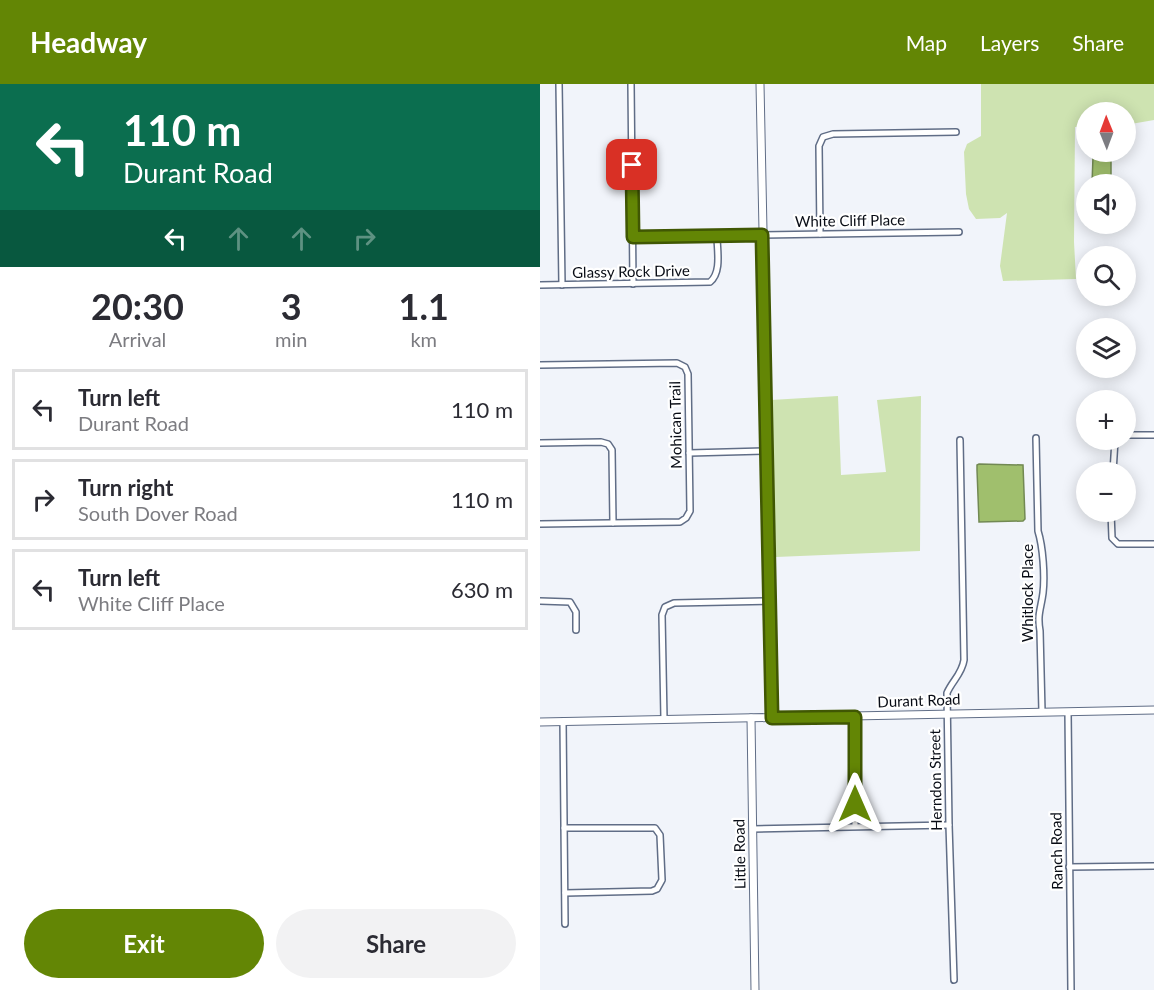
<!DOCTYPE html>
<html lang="en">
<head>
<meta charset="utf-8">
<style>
  :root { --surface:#fff; --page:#f2f2f3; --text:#2b2b33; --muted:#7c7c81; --line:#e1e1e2; --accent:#638605 }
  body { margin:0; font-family:Lato,sans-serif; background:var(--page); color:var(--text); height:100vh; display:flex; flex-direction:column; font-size:22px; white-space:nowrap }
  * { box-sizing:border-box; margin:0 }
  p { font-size:20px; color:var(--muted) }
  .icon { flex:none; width:33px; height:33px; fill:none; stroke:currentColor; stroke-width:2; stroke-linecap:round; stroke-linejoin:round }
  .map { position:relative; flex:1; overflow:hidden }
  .sheet { display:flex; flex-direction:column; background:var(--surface); width:540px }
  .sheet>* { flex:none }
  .hud { background:#0b6e4f; color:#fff; overflow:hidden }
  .needle { width:39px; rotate:359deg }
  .fabs { position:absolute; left:536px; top:18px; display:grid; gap:12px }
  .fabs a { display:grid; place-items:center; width:60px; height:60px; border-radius:50%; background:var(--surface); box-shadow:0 3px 15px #0003; font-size:30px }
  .pin { position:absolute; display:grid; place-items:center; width:51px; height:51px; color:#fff; margin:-26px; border-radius:12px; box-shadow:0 3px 9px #0006 }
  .me { position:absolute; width:66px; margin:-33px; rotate:0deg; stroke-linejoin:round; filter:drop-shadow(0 0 4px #0008) }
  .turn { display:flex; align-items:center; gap:21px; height:126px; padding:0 24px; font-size:27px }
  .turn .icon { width:78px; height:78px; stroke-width:2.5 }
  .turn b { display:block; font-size:42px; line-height:51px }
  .lanes { display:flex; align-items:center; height:57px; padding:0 24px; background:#0003; justify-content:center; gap:30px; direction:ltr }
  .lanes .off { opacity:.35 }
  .eta { display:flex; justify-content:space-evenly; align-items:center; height:102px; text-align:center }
  .eta b { font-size:36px; font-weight:700; line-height:42px }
  .primary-button { display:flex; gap:12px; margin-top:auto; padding:12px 24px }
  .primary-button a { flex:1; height:69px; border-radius:36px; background:var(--accent); color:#fff; font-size:24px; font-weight:700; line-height:69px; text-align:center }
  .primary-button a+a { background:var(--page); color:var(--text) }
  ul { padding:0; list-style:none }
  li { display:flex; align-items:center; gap:18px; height:81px; margin:0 12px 9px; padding:0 12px; border:3px solid var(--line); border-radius:0px }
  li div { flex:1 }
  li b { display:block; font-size:22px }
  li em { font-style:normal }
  header { display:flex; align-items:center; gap:36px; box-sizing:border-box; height:84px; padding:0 30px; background:var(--accent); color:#fff }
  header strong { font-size:28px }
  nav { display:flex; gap:33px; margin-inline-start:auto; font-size:21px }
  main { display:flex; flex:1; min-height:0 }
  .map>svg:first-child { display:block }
  .green { fill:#cee3b1 }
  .water { fill:#a0bf6d; stroke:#728953; stroke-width:1.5 }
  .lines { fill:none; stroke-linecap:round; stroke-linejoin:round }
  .minor-casing { stroke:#606d86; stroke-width:8 }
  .tertiary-casing { stroke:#606d86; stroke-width:9 }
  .minor { stroke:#fff; stroke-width:5 }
  .tertiary { stroke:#fff; stroke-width:7 }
  .route-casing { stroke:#405703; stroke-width:15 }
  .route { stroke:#638605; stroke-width:10 }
  .labels { text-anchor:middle; stroke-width:4.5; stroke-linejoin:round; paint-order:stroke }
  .street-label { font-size:15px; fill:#080c15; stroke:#fff }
</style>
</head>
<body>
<header>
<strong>Headway</strong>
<nav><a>Map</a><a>Layers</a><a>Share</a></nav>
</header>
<main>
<section class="sheet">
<div class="hud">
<div class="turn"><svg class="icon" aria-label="left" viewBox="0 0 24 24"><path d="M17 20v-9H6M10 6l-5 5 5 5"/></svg><div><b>110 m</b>Durant Road</div></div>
<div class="lanes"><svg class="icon" aria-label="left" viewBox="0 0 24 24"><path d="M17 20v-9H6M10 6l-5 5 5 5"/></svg><svg class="icon off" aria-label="ahead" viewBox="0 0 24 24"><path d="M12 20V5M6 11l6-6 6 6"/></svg><svg class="icon off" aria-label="ahead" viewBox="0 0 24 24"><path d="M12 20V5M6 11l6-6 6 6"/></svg><svg class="icon off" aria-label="right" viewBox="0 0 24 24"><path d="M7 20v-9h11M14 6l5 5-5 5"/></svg></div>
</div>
<div class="eta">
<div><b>20:30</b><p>Arrival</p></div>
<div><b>3</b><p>min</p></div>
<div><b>1.1</b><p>km</p></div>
</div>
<ul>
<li><svg class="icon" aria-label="left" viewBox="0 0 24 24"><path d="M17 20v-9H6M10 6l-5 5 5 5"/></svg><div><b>Turn left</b><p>Durant Road</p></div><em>110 m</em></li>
<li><svg class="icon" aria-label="right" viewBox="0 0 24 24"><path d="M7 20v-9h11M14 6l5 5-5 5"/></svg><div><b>Turn right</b><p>South Dover Road</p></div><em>110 m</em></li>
<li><svg class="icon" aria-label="left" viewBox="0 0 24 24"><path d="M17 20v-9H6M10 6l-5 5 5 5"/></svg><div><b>Turn left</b><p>White Cliff Place</p></div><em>630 m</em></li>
</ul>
<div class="primary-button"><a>Exit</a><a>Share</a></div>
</section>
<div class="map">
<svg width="614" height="906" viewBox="0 0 614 906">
  <rect width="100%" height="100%" fill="#f1f4fa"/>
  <g class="green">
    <polygon points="441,0 614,0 614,36 591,40 590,44 594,49 594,56 585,58 585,28 546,28 546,62 545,43 535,43 534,158 536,195 463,197 460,182 467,129 460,134 436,135 429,125 426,110 424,68 427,60 441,52"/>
    <polygon points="298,312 301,391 346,388 337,316 381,312 380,467 236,473 231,316"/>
  </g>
  <g class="water">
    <polygon points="556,69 567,69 571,73 571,100 552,100 553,73"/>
    <polygon points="439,380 483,381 485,435 483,437 439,438 437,386 437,381"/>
  </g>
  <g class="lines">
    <g class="minor-casing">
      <g id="minor">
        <polyline points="19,0 22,201"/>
        <polyline points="91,0 93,200"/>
        <polyline points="280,150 279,62 283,53 293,50 416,48"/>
        <polyline points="93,153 419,148"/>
        <path d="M0 201 170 198C182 188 177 166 177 152"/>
        <polyline points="0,281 137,279 145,283 148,290 150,427 146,434 140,438 0,440"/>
        <polyline points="574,314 574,316"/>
        <polyline points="585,351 614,351"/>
        <path d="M496 354 498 447C503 463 505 492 503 509 501 525 497 530 500 547L502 628"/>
        <polyline points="0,359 61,358 68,360 72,366 73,439"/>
        <polyline points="149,369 227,367"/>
        <polyline points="573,388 575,356"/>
        <polyline points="571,428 572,454 578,460 614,460"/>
        <polyline points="0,517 30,518 36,528 36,546"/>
        <polyline points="528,628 531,906"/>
        <polyline points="315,633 315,742"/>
        <polyline points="124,635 122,531 125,523 134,519 230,517"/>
        <polyline points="23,637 25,840"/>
        <polyline points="24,744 115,744 120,751 122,796 117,805 112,807 25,809"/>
        <polyline points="213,745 409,741"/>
        <polyline points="529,783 614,782"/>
        <path d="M414 896 409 741 407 609C412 597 422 590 424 576L420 356"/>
      </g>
    </g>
    <g class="tertiary-casing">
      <g id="tertiary">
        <polyline points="220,0 233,634"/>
        <polyline points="211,634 215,906"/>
        <polyline points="0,638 614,626"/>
      </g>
    </g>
    <use href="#minor" class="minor"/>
    <use href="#tertiary" class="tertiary"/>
  </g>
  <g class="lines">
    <g class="route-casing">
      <polyline id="route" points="92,81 93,153 222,151 232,634 315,633 315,720"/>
    </g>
    <use href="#route" class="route"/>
  </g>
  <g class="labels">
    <g class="street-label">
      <text transform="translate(310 137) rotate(-1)" y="5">White Cliff Place</text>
      <text transform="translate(91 188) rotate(-1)" y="5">Glassy Rock Drive</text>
      <text transform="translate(136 341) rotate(-91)" y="5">Mohican Trail</text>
      <text transform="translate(488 509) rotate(-90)" y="5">Whitlock Place</text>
      <text transform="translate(379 617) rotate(-2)" y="5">Durant Road</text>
      <text transform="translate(396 696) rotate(-91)" y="5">Herndon Street</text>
      <text transform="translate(517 767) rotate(-91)" y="5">Ranch Road</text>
      <text transform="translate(200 770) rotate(-91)" y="5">Little Road</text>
    </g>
  </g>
</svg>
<div class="fabs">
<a><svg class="needle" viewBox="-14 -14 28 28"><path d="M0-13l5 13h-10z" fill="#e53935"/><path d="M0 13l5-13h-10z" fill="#7c7c81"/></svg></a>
<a><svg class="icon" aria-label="sound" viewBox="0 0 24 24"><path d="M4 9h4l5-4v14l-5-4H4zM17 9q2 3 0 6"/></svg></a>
<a><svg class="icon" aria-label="search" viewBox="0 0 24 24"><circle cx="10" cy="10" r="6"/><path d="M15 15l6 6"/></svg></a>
<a><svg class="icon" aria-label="layers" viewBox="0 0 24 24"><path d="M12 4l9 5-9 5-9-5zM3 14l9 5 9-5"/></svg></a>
<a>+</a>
<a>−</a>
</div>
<div class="pin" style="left:92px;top:81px;background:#d93025"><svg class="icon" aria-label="arrive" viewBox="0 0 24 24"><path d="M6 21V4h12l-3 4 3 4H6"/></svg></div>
<svg class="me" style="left:315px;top:720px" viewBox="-20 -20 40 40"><path d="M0-17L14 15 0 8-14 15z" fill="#638605" stroke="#fff" stroke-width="4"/></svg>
</div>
</main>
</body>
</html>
